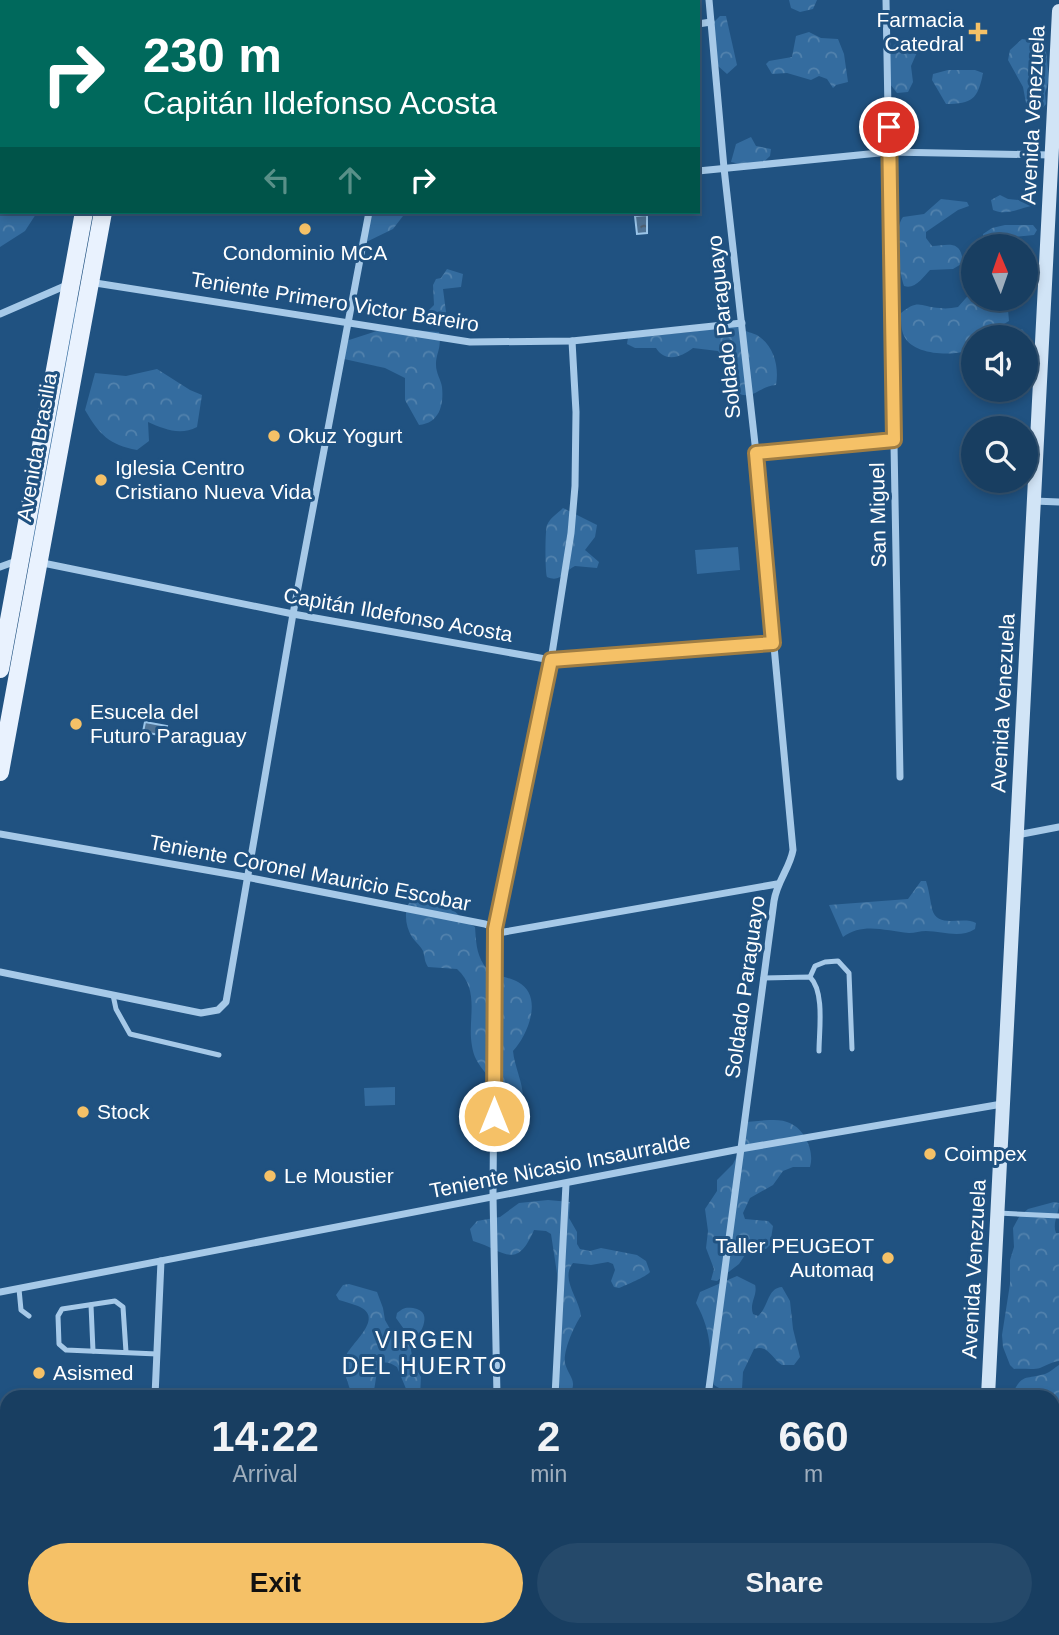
<!DOCTYPE html>
<html lang="en">
<head>
<meta charset="utf-8">
<style>
  :root { --surface:#183e61; --page:#25496a; --text:#f1f3f6; --muted:#9faebd; --line:#365776; --accent:#f5c167 }
  body { margin:0; font-family:Helvetica,sans-serif; background:var(--page); color:var(--text); height:100vh; display:flex; flex-direction:column; font-size:26px; white-space:nowrap }
  * { box-sizing:border-box; margin:0 }
  p { font-size:23px; color:var(--muted) }
  .icon { flex:none; width:38px; height:38px; fill:none; stroke:currentColor; stroke-width:2; stroke-linecap:round; stroke-linejoin:round }
  .map { position:relative; flex:1; overflow:hidden }
  .details { position:absolute; left:0px; top:1390px; width:1060px; height:247px; display:flex; flex-direction:column; background:var(--surface); border-radius:21px 21px 0 0; box-shadow:0 4px 10px #0003,0 0 0 2px var(--line) }
  .details>* { flex:none }
  .top-card { position:absolute; left:0px; top:0px; width:700px; height:214px; box-shadow:0 4px 10px #0003,0 0 0 2px var(--line); background:#00695c; color:#fff; overflow:hidden }
  .needle { width:46px; rotate:358deg }
  .buttons { position:absolute; left:961px; top:234px; display:grid; gap:14px }
  .buttons a { display:grid; place-items:center; width:77px; height:77px; border-radius:50%; background:var(--surface); box-shadow:0 4px 10px #0003,0 0 0 2px var(--line); font-size:35px }
  .pin { position:absolute; display:grid; place-items:center; width:60px; height:60px; color:#fff; margin:-30px; border:4px solid #fff; border-radius:50%; box-shadow:0 2px 7px #0007 }
  .me { position:absolute; width:77px; margin:-38px; rotate:0deg; stroke-linejoin:round; filter:drop-shadow(0 0 5px #0008) }
  .turn { display:flex; align-items:center; gap:24px; height:147px; padding:0 28px; font-size:32px }
  .turn .icon { width:91px; height:91px; stroke-width:2.5 }
  .turn b { display:block; font-size:49px; line-height:60px }
  .lanes { display:flex; align-items:center; height:66px; padding:0 28px; background:#0003; justify-content:center; gap:35px; direction:ltr }
  .lanes .off { opacity:.35 }
  .eta { display:flex; justify-content:space-evenly; align-items:center; height:119px; text-align:center }
  .eta b { font-size:42px; font-weight:700; line-height:49px }
  .button { display:flex; gap:14px; margin-top:auto; padding:14px 28px }
  .button a { flex:1; height:80px; border-radius:42px; background:var(--accent); color:#111; font-size:28px; font-weight:700; line-height:80px; text-align:center }
  .button a+a { background:var(--page); color:var(--text) }
  .map>svg:first-child { display:block }
  .grass { fill:url(#grass-tufts) }
  .forest { fill:url(#forest-crowns) }
  .garden { fill:#346c9f }
  .water { fill:url(#water-ripples); stroke:#9ac5e9; stroke-width:2 }
  .lines { fill:none; stroke-linecap:round; stroke-linejoin:round }
  .stream { stroke:#9ac5e9; stroke-width:4.5 }
  .lane { stroke:#a6c9e8; stroke-width:5 }
  .street { stroke:#a6c9e8; stroke-width:7 }
  .secondary { stroke:#d1e4f6; stroke-width:14 }
  .primary { stroke:#e9f2fe; stroke-width:18 }
  .route-casing { stroke:#9f7d43; stroke-width:18 }
  .route { stroke:#f5c167; stroke-width:12 }
  .poi-dot { fill:#f5c167; stroke:#205281; stroke-width:2.5 }
  .labels { text-anchor:middle; stroke-width:6; stroke-linejoin:round; paint-order:stroke }
  .poi-label { font-size:21px; fill:#fff; stroke:#205281; text-anchor:start }
  .street-label { font-size:21px; fill:#fff; stroke:#205281 }
  .neighbourhood-label { font-size:23px; letter-spacing:2px; fill:#fff; stroke:#205281 }
</style>
</head>
<body>
<div class="map">
<svg width="1059" height="1635" viewBox="0 0 1059 1635">
  <defs>
    <pattern id="grass-tufts" width="24" height="20" patternUnits="userSpaceOnUse" patternTransform="scale(1.75)"><rect width="24" height="20" fill="#346c9f"/><path d="M3 7l-1-3M5 7V3M7 7l1-3M15 17l-1-3M17 17v-4M19 17l1-3" fill="none" stroke="#5282ad"/></pattern>
    <pattern id="forest-crowns" width="20" height="18" patternUnits="userSpaceOnUse" patternTransform="scale(1.75)"><rect width="20" height="18" fill="#346c9f"/><path d="M2 6a3 3 0 1 1 6 0M12 15a3 3 0 1 1 6 0" fill="none" stroke="#5282ad"/></pattern>
    <pattern id="water-ripples" width="26" height="14" patternUnits="userSpaceOnUse" patternTransform="scale(1.75)"><rect width="26" height="14" fill="#4f7395"/><path d="M2 4q2-2 4 0t4 0M15 11q2-2 4 0t4 0" fill="none" stroke="#4d5c69"/></pattern>
  </defs>
  <rect width="100%" height="100%" fill="#205281"/>
  <polygon class="grass" points="76,302 78,303 33,547 31,548"/>
  <g class="forest">
    <polygon points="789,0 817,0 813,9 800,12 791,8"/>
    <polygon points="720,16 726,16 737,65 727,74 718,66 712,24"/>
    <polygon points="809,32 821,38 838,39 844,54 848,82 836,85 833,88 827,79 819,76 811,80 787,73 772,74 766,64 769,61 792,57 796,36"/>
    <polygon points="906,39 914,41 918,50 911,66 913,82 908,92 897,93 887,80 887,53 897,42"/>
    <polygon points="1022,39 1045,42 1049,79 1045,93 1046,104 1041,110 1026,103 1023,87 1008,60 1010,50"/>
    <path d="M948 70H975L983 73C978 99 972 104 946 104L932 80 933 74Z"/>
    <polygon points="751,137 756,146 771,149 770,156 757,168 731,162 736,144"/>
    <polygon points="0,177 2,212 34,212 36,214 25,231 0,247"/>
    <path d="M1000 195 1008 199 1030 201 1031 206C1018 209 1006 216 993 210L991 200Z"/>
    <path d="M941 199 967 202 969 206 958 210 926 232V238L932 246C947 246 961 238 963 263L953 269 930 270C923 277 915 290 904 286 899 272 893 229 903 217L924 214Z"/>
    <polygon points="367,212 406,212 393,229 358,246"/>
    <polygon points="1005,225 1033,225 1037,230 1034,235 1012,237 997,244 987,243 983,239 983,234 992,228"/>
    <polygon points="1026,267 1038,269 1038,280 1029,287 1026,286"/>
    <polygon points="447,269 463,274 461,287 443,289 446,312 440,325 418,321 434,305 433,285 436,279 441,278"/>
    <path d="M973 290V299H1000L1008 310 1009 321 999 327 977 332 967 351C950 356 913 355 904 336 901 330 901 320 901 313 919 298 920 307 940 308 946 309 952 308 958 307Z"/>
    <path d="M737 324C748 336 752 330 761 338 775 349 779 369 776 385 758 386 753 403 733 391 728 377 729 363 718 351L693 348C682 357 665 363 656 348H635L627 344 628 338 691 332Z"/>
    <path d="M386 328 439 332C442 349 436 352 436 365 436 373 441 380 442 387 444 406 439 423 419 425L405 400V378L385 368 344 359 346 341Z"/>
    <polygon points="1022,329 1032,342 1032,355 1026,356 1026,338 1012,338"/>
    <path d="M157 369 190 390 202 395 197 427C180 436 164 429 148 422L149 441 137 450C109 445 99 434 85 410L95 373 126 376Z"/>
    <path d="M563 508 597 525 595 537 585 550 599 562 597 568 575 566C564 571 561 583 547 577 545 571 545 530 547 525 550 518 558 513 563 508Z"/>
    <path d="M921 881H926C929 890 930 899 932 909 938 930 962 915 976 923L975 929C959 939 943 931 926 931 920 931 915 933 909 933 886 931 863 922 843 937L829 905 908 899Z"/>
    <path d="M426 893C447 899 457 917 475 927 476 940 476 953 484 965 491 976 507 976 518 982 544 996 528 1035 513 1051 515 1074 534 1100 514 1119H503L497 1115C496 1107 496 1097 494 1088 490 1073 475 1067 472 1046 467 1019 481 991 457 969L428 967C424 961 425 957 423 951 421 946 415 942 412 937 402 921 403 895 426 893Z"/>
    <path d="M769 1120C775 1120 782 1120 787 1122 804 1127 815 1151 810 1167H793L783 1171 773 1185 750 1198 743 1213 745 1219 768 1221 773 1226 770 1245 766 1249H749L739 1264 717 1281 711 1280 714 1269 706 1248 708 1231 705 1209 717 1191V1180L733 1164 740 1149 746 1122Z"/>
    <path d="M548 1200 570 1202 569 1218 577 1232V1244L580 1249 590 1251 601 1248 637 1255 646 1261 650 1272C646 1277 626 1285 619 1288L614 1287 611 1281 615 1270 613 1264 608 1262 591 1265 573 1263C560 1279 579 1298 581 1316 574 1326 563 1351 565 1363 568 1376 578 1380 570 1394L560 1396 555 1394 558 1280 551 1234 546 1231 534 1230C516 1272 504 1250 473 1241L470 1229 477 1221 500 1217 519 1203Z"/>
    <path d="M1054 1202 1059 1203C1059 1214 1052 1223 1056 1233H1059V1361C1052 1362 1047 1365 1040 1368 1033 1370 1023 1368 1014 1369L1010 1365 1003 1347 1002 1335 1010 1284V1260L1014 1247 1013 1228 1019 1217 1028 1209Z"/>
    <path d="M737 1276 755 1285C758 1295 749 1303 753 1314L758 1316C769 1307 767 1288 782 1287L790 1301 793 1329 800 1357 794 1365H782C772 1359 768 1344 754 1349L743 1372 742 1389C733 1392 722 1391 714 1385 708 1351 714 1336 696 1303L700 1292Z"/>
    <path d="M349 1284 377 1292 383 1308 385 1320 398 1343 402 1342 406 1332 396 1318 397 1313C403 1308 405 1307 413 1308 437 1312 417 1337 411 1350L413 1362 421 1377 420 1396H409L397 1367C373 1351 378 1381 373 1393L354 1394C349 1389 349 1386 347 1380 345 1372 343 1365 345 1358 350 1343 389 1316 355 1305 350 1303 345 1302 339 1300L336 1295 343 1285Z"/>
    <path d="M1059 1365V1494L1054 1492V1396H1011C1023 1373 1023 1380 1045 1374 1051 1372 1055 1367 1059 1365Z"/>
    <polygon points="366,1629 426,1629 421,1635 367,1635"/>
  </g>
  <g class="garden">
    <polygon points="738,547 740,570 697,574 695,550"/>
    <polygon points="395,1087 395,1105 365,1106 364,1088"/>
  </g>
  <g class="water">
    <polygon points="647,215 647,233 637,234 635,216"/>
    <polygon points="145,722 167,726 165,736 143,732"/>
  </g>
  <g class="lines">
    <polyline class="stream" points="1054,1402 1059,1402"/>
    <g class="lane">
      <polyline points="810,977 815,966 825,962 838,961 849,973 852,1049"/>
      <path d="M763 978 810 977C825 992 819 1031 819 1051"/>
      <polyline points="113,995 116,1009 130,1034 219,1055"/>
      <polyline points="998,1213 1059,1216"/>
      <polyline points="19,1289 21,1310 29,1316"/>
      <polyline points="91,1305 93,1351"/>
      <polyline points="126,1352 123,1307 115,1301 62,1309 58,1316 59,1344 66,1350 157,1354"/>
      <polyline points="1054,1493 1059,1495"/>
      <polyline points="1013,1629 1013,1635"/>
    </g>
    <g class="street">
      <polyline points="886,0 900,777"/>
      <polyline points="74,2 76,0"/>
      <polyline points="409,2 410,0"/>
      <polyline points="698,24 711,22"/>
      <polyline points="0,63 2,62"/>
      <polyline points="698,171 889,152 1051,155"/>
      <polyline points="89,282 470,342 572,341 742,323"/>
      <polyline points="0,314 67,285"/>
      <polyline points="756,453 894,440"/>
      <polyline points="1034,501 1059,502"/>
      <polyline points="38,562 293,614 551,660 773,643"/>
      <polyline points="0,567 19,560"/>
      <polyline points="0,834 246,877 485,924 504,932 777,884"/>
      <polyline points="1017,835 1059,827"/>
      <polyline points="0,972 201,1013 218,1010 226,1002 293,614 369,212"/>
      <polyline points="0,1292 740,1149 1002,1104"/>
      <polyline points="155,1396 161,1261"/>
      <polyline points="497,1396 493,1196 495,929 551,660 571,533 575,486 576,412 572,341"/>
      <polyline points="555,1396 566,1184"/>
      <path d="M708 1396 774 901C777 881 790 868 793 850L756 453 724 168 709 0"/>
      <polyline points="133,1635 134,1629"/>
      <polyline points="291,1635 292,1629"/>
      <polyline points="481,1635 482,1629"/>
      <polyline points="679,1635 680,1629"/>
      <polyline points="872,1635 873,1629"/>
    </g>
    <g class="secondary">
      <polyline points="988,1396 1059,11"/>
      <polyline points="976,1635 976,1629"/>
    </g>
    <g class="primary">
      <polyline points="123,2 124,0"/>
      <polyline points="141,2 142,0"/>
      <polyline points="0,669 84,212"/>
      <polyline points="0,772 103,212"/>
    </g>
  </g>
  <g class="lines">
    <g class="route-casing">
      <polyline id="route" points="494,1116 495,929 551,660 773,643 756,453 894,440 889,127"/>
    </g>
    <use href="#route" class="route"/>
  </g>
  <g class="poi-dot">
    <path d="M974.5 21.5h7v7h7v7h-7v7h-7v-7h-7v-7h7z"/>
    <circle cx="305" cy="229" r="7"/>
    <circle cx="274" cy="436" r="7"/>
    <circle cx="101" cy="480" r="7"/>
    <circle cx="76" cy="724" r="7"/>
    <circle cx="83" cy="1112" r="7"/>
    <circle cx="930" cy="1154" r="7"/>
    <circle cx="270" cy="1176" r="7"/>
    <circle cx="888" cy="1258" r="7"/>
    <circle cx="39" cy="1373" r="7"/>
  </g>
  <g class="labels">
    <g class="poi-label">
      <text x="964" y="27" text-anchor="end">Farmacia<tspan x="964" dy="24">Catedral</tspan></text>
      <text x="305" y="260" text-anchor="middle">Condominio MCA</text>
      <text x="288" y="443">Okuz Yogurt</text>
      <text x="115" y="475">Iglesia Centro<tspan x="115" dy="24">Cristiano Nueva Vida</tspan></text>
      <text x="90" y="719">Esucela del<tspan x="90" dy="24">Futuro Paraguay</tspan></text>
      <text x="97" y="1119">Stock</text>
      <text x="944" y="1161">Coimpex</text>
      <text x="284" y="1183">Le Moustier</text>
      <text x="874" y="1253" text-anchor="end">Taller PEUGEOT<tspan x="874" dy="24">Automaq</tspan></text>
      <text x="53" y="1380">Asismed</text>
    </g>
    <g class="street-label">
      <text transform="translate(1033 115) rotate(-87)" y="7">Avenida Venezuela</text>
      <text transform="translate(335 302) rotate(9)" y="7">Teniente Primero Victor Bareiro</text>
      <text transform="translate(724 327) rotate(-96)" y="7">Soldado Paraguayo</text>
      <text transform="translate(37 447) rotate(-80)" y="7">Avenida Brasilia</text>
      <text transform="translate(878 515) rotate(-91)" y="7">San Miguel</text>
      <text transform="translate(398 615) rotate(10)" y="7">Capitán Ildefonso Acosta</text>
      <text transform="translate(1003 703) rotate(-87)" y="7">Avenida Venezuela</text>
      <text transform="translate(310 873) rotate(11)" y="7">Teniente Coronel Mauricio Escobar</text>
      <text transform="translate(745 987) rotate(-82)" y="7">Soldado Paraguayo</text>
      <text transform="translate(560 1166) rotate(-11)" y="7">Teniente Nicasio Insaurralde</text>
      <text transform="translate(974 1269) rotate(-87)" y="7">Avenida Venezuela</text>
    </g>
    <g class="neighbourhood-label">
      <text x="425" y="1348">VIRGEN<tspan x="425" dy="26">DEL HUERTO</tspan></text>
    </g>
  </g>
</svg>
<div class="buttons">
<a><svg class="needle" viewBox="-14 -14 28 28"><path d="M0-13l5 13h-10z" fill="#e53935"/><path d="M0 13l5-13h-10z" fill="#9faebd"/></svg></a>
<a><svg class="icon" aria-label="sound" viewBox="0 0 24 24"><path d="M4 9h4l5-4v14l-5-4H4zM17 9q2 3 0 6"/></svg></a>
<a><svg class="icon" aria-label="search" viewBox="0 0 24 24"><circle cx="10" cy="10" r="6"/><path d="M15 15l6 6"/></svg></a>
</div>
<div class="pin" style="left:889px;top:127px;background:#d93025"><svg class="icon" aria-label="arrive" viewBox="0 0 24 24"><path d="M6 21V4h12l-3 4 3 4H6"/></svg></div>
<svg class="me" style="left:494px;top:1116px" viewBox="-20 -20 40 40"><circle r="17" fill="#f5c167" stroke="#fff" stroke-width="3"/><path d="M0-11L8 9 0 5-8 9z" fill="#fff"/></svg>
<div class="top-card">
<div class="turn"><svg class="icon" aria-label="right" viewBox="0 0 24 24"><path d="M7 20v-9h11M14 6l5 5-5 5"/></svg><div><b>230 m</b>Capitán Ildefonso Acosta</div></div>
<div class="lanes"><svg class="icon off" aria-label="left" viewBox="0 0 24 24"><path d="M17 20v-9H6M10 6l-5 5 5 5"/></svg><svg class="icon off" aria-label="ahead" viewBox="0 0 24 24"><path d="M12 20V5M6 11l6-6 6 6"/></svg><svg class="icon" aria-label="right" viewBox="0 0 24 24"><path d="M7 20v-9h11M14 6l5 5-5 5"/></svg></div>
</div>
<section class="details">
<div class="eta">
<div><b>14:22</b><p>Arrival</p></div>
<div><b>2</b><p>min</p></div>
<div><b>660</b><p>m</p></div>
</div>
<div class="button"><a>Exit</a><a>Share</a></div>
</section>
</div>
</body>
</html>
